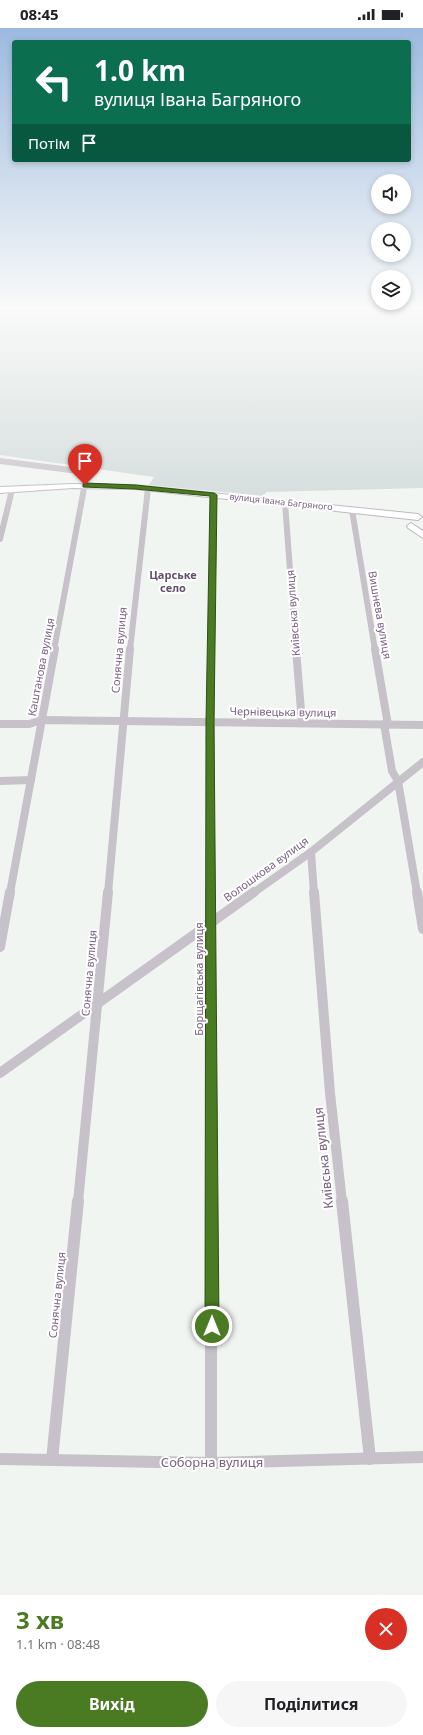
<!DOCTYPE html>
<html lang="uk">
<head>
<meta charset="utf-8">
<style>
  :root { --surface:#fff; --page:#f6f6f6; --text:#202124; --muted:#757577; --accent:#4a7a22 }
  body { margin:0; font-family:"Noto Sans",sans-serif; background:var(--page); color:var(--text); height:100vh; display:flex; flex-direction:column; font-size:15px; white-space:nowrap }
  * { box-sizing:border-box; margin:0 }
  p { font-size:13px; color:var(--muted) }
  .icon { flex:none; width:22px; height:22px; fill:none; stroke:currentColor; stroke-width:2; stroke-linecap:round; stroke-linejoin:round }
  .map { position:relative; height:1567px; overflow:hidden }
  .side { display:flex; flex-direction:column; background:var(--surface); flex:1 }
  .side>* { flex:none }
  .banner { position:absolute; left:12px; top:12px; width:399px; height:122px; border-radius:4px; box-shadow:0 2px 6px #0003; background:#0b6e4f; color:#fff; overflow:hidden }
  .controls { position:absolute; left:371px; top:146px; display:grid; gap:8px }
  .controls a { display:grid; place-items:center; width:40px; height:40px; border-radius:50%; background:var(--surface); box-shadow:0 2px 6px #0003; font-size:20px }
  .pin { position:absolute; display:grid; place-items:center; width:34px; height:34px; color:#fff; margin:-41px -17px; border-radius:50% 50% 50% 0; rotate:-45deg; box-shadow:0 0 4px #0007 }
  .pin .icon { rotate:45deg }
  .me { position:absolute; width:44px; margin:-22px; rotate:0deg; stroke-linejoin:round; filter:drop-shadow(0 0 3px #0008) }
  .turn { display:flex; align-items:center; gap:14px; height:84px; padding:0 16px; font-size:18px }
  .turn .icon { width:52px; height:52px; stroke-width:2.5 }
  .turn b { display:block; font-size:28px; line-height:34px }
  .then { display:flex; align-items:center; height:38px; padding:0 16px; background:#0003; gap:8px; font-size:15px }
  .round { display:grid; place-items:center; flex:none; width:42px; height:42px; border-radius:21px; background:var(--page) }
  .overview { display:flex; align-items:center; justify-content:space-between; height:68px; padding:0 16px }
  h1 { font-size:24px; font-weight:700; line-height:30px; color:var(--accent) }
  .primary-button { display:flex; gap:8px; margin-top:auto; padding:8px 16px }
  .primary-button a { flex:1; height:46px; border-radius:24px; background:var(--accent); color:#fff; font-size:16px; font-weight:700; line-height:46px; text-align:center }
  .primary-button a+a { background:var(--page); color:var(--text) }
  .status { display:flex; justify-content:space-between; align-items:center; height:28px; padding:0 20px; background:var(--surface); direction:ltr }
  .status svg { height:11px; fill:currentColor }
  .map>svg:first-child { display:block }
  .green { fill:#d0dad9 }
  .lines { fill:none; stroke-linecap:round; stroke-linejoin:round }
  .secondary-casing { stroke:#bbb4be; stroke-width:2 }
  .minor-far3 { stroke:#c7c2c9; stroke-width:6 }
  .minor-far2 { stroke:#c7c2c9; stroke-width:8 }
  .minor-far1 { stroke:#c7c2c9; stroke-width:10 }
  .minor { stroke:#c7c2c9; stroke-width:12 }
  .secondary { fill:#fff; fill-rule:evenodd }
  .route { fill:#4a7a22; stroke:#304f16 }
  .labels { text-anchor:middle; stroke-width:4; stroke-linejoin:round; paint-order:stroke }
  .far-street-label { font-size:9px; fill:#7a6383; stroke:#fff }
  .far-quarter-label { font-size:11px; font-weight:bold; fill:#625168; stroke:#fff }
  .street-label { font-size:11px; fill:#7a6383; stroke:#fff }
  .near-street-label { font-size:13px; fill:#7a6383; stroke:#fff }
</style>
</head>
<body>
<div class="status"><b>08:45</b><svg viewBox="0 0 49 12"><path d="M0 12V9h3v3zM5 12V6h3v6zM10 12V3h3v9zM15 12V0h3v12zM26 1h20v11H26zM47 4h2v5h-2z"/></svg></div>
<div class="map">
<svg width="423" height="1567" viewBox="0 0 423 1567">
  <rect width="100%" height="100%" fill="#f1f5f2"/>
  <polygon class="green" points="0,280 423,280 423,460 266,464 264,468 149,457 154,449 0,427"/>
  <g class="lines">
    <g class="secondary-casing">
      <g id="secondary">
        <polygon points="73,456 135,457 418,486 422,489 418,492 135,461 73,460 0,465 0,459"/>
        <polygon points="411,495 423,503 423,510 408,500 407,498"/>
      </g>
    </g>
    <g class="minor-far3">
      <polyline points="0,433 78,443 82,445 85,455 54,622"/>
      <polyline points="285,475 296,622"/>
      <polyline points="352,482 375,622"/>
      <polyline points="0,511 12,462"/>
      <polyline points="130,622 148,460"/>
      <polyline points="211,622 214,467"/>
    </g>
    <g class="minor-far2">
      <polyline points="296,621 302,695"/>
      <polyline points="375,621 388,697"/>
      <polyline points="0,696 29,696 42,692 423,697"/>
      <polyline points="384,696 392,743 398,753 417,865"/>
      <polyline points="0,753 31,752"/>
      <polyline points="311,824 314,865"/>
      <polyline points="10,865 55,621"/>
      <polyline points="108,865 130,621"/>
      <polyline points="210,865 211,621"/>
      <polyline points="253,865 311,824 423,734"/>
    </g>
    <g class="minor-far1">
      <polyline points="210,864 211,1174"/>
      <polyline points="314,864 330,1065 342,1174"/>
      <polyline points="417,864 423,901"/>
      <polyline points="0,919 10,864"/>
      <polyline points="0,1045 254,864"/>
      <polyline points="78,1174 108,864"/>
    </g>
    <g class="minor">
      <polyline points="211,1173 211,1435"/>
      <polyline points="342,1173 370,1431"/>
      <polyline points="0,1431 211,1435 423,1429"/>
      <polyline points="52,1432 78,1173"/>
    </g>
    <use href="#secondary" class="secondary"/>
  </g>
  <linearGradient id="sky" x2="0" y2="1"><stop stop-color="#9cbadf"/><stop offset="0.56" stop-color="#f9faf9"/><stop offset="1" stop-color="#f9faf9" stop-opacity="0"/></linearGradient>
  <rect width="423" height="500" fill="url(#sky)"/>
  <polygon class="route" points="85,455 135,457 214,465 217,467 214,694 219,1298 217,1303 212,1305 207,1303 205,1298 206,694 210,468 135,461 83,459 83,456"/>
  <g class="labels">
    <g class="far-street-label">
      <text transform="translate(281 474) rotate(6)" y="3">вулиця Івана Багряного</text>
    </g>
    <g class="far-quarter-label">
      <text x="173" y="551">Царське<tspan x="173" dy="13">село</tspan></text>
    </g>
    <g class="street-label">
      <text transform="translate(293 585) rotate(-94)" y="4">Київська вулиця</text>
      <text transform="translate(380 587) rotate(80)" y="4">Вишнева вулиця</text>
      <text transform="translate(119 622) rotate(-85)" y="4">Сонячна вулиця</text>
      <text transform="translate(41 639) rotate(-79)" y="4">Каштанова вулиця</text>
      <text transform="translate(283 684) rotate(1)" y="4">Чернівецька вулиця</text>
      <text transform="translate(266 841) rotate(-36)" y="4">Волошкова вулиця</text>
      <text transform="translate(89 945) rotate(-85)" y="4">Сонячна вулиця</text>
      <text transform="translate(199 951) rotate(-90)" y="4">Борщагівська вулиця</text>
      <text transform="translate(57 1267) rotate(-84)" y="4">Сонячна вулиця</text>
    </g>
    <g class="near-street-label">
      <text transform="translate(323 1130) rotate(-96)" y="5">Київська вулиця</text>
      <text x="212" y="1439">Соборна вулиця</text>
    </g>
  </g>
</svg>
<div class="controls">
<a><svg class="icon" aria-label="sound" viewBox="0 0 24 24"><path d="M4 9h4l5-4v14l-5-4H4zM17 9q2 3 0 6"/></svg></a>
<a><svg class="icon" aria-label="search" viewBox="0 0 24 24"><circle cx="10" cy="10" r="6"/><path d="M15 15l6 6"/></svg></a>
<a><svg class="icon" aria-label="layers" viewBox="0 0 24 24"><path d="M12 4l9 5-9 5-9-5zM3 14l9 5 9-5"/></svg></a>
</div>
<div class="pin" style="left:85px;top:457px;background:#d93025"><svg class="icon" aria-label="arrive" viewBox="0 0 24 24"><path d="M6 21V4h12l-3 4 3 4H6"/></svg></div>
<svg class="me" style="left:212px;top:1298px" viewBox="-20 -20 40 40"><circle r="17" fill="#4a7a22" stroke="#fff" stroke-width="3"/><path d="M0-11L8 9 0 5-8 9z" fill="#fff"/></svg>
<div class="banner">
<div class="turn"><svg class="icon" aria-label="left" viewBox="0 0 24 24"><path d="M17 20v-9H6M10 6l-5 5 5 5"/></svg><div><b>1.0 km</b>вулиця Івана Багряного</div></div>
<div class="then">Потім<svg class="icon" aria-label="arrive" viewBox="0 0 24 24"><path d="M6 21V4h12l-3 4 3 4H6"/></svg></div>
</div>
</div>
<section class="side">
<div class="overview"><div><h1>3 хв</h1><p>1.1 km · 08:48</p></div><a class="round" style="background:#d93025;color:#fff"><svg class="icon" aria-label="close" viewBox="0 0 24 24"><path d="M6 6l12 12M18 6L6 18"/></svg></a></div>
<div class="primary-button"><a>Вихід</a><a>Поділитися</a></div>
</section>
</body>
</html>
